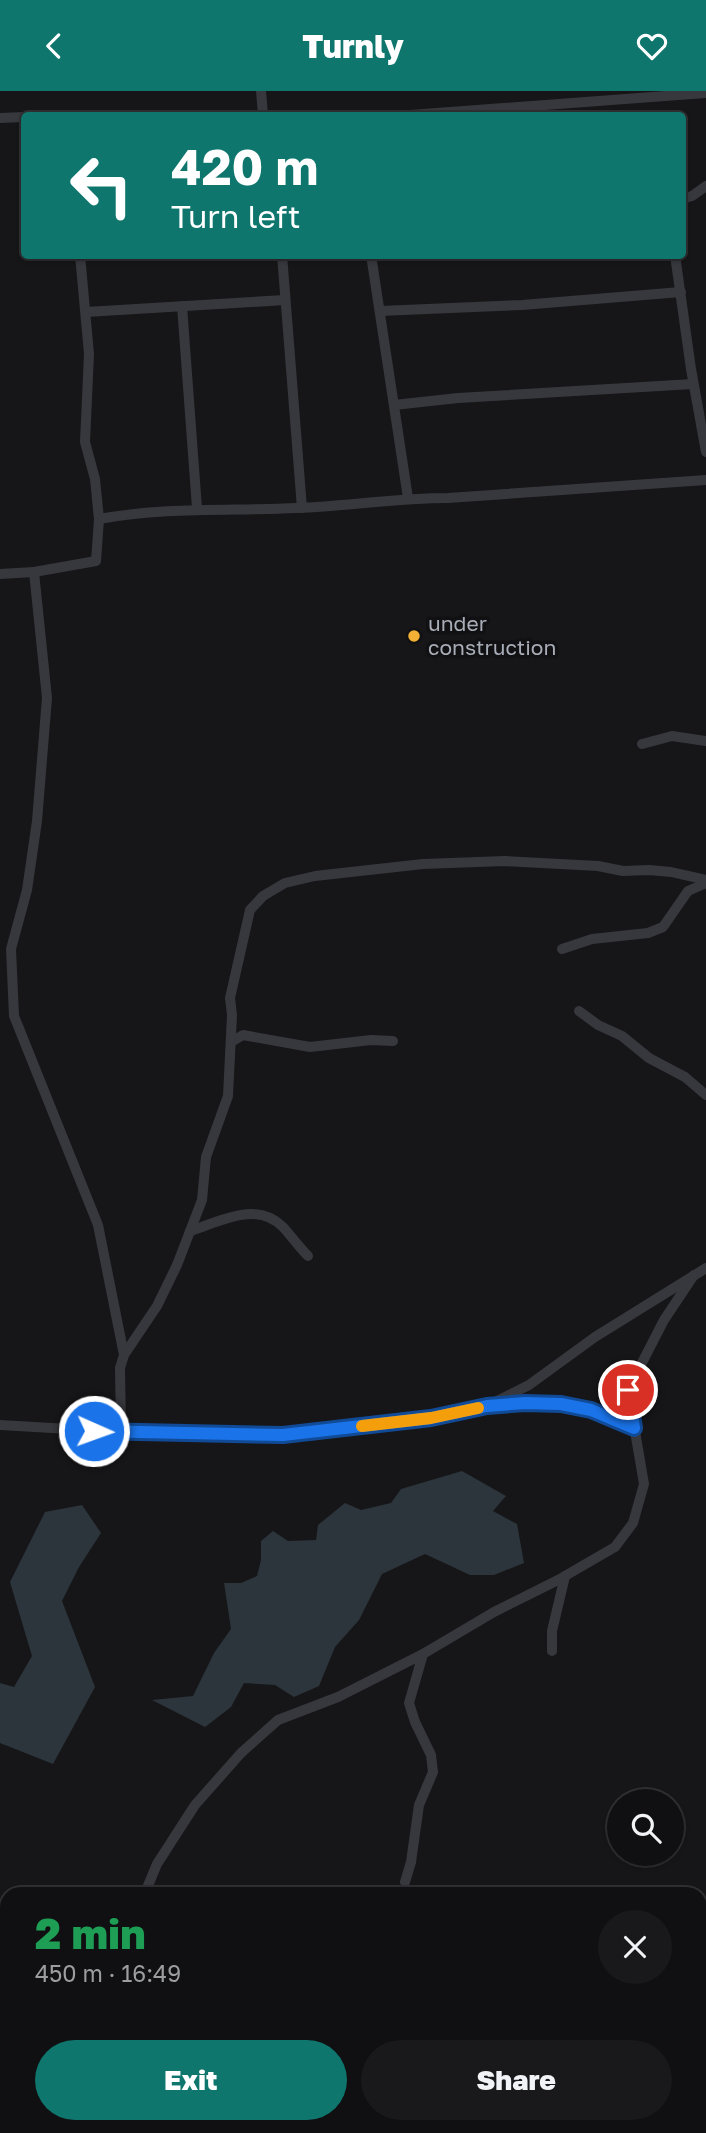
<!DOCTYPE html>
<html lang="en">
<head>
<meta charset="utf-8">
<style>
  :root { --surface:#101012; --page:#19191b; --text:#f1f3f6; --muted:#9c9d9f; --line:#303032; --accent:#0f766e }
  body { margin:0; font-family:"Golos Text",sans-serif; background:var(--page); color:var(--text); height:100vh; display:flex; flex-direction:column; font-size:26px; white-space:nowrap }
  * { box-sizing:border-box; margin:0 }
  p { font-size:23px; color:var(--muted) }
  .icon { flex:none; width:38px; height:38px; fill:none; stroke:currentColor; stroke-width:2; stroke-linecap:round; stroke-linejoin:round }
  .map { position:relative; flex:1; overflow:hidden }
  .side { position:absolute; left:0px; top:1796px; width:707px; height:247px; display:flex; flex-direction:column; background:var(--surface); border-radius:21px 21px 0 0; box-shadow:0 2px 5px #0004,0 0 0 2px var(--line) }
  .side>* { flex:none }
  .top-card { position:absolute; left:21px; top:21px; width:665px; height:147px; border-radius:7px; box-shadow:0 2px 5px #0004,0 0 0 2px var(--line); background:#0f766e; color:#fff; overflow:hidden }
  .buttons { position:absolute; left:607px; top:1698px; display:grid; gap:14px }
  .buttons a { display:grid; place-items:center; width:77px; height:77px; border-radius:50%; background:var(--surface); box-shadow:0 2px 5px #0004,0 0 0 2px var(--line); font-size:35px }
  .pin { position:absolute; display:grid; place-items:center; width:60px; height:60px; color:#fff; margin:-30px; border:4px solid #fff; border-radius:50%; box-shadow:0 2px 7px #0007 }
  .me { position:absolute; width:77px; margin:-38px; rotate:92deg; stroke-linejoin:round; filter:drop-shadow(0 0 5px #0008) }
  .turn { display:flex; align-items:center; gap:24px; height:147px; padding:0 35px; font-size:32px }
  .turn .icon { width:91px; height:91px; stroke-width:2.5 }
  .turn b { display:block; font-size:49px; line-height:60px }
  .round { display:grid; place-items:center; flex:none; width:74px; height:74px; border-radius:37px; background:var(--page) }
  .headline { display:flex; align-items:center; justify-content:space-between; height:119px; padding:0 35px }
  h1 { font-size:42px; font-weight:800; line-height:52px; color:#1e9e55 }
  .primary-button { display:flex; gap:14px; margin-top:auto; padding:14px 35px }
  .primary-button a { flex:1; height:80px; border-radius:42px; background:var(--accent); color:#fff; font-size:28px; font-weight:800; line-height:80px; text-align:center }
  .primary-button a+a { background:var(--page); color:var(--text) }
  header { display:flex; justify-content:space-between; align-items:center; height:91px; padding:0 35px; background:var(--accent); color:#fff; font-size:32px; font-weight:800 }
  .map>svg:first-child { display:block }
  .water { fill:#2c353c }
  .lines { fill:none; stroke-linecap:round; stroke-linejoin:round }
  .street { stroke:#37383d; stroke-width:10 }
  .route-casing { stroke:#114b97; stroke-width:18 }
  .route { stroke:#1a73e8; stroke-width:12 }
  .slow { stroke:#f59e0b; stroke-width:12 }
  .poi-dot { fill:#f2b134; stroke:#111113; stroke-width:2.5 }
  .labels { text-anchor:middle; stroke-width:7; stroke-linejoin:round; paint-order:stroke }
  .poi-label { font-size:21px; fill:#a8adb8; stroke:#111113; text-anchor:start }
</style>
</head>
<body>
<header><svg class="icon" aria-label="back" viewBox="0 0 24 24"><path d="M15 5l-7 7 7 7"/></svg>Turnly<svg class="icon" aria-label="heart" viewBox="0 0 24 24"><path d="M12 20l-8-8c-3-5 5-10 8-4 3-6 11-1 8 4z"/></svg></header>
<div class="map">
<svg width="706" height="2042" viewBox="0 0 706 2042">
  <rect width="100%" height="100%" fill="#161618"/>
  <g class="water">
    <polygon points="462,1380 506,1405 493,1420 517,1433 524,1472 494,1484 470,1484 425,1463 382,1483 359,1529 335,1556 319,1595 294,1606 275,1594 244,1592 231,1616 205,1636 152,1609 193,1605 214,1562 231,1538 224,1492 241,1492 257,1485 261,1469 261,1450 273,1440 288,1450 316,1449 318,1434 345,1412 361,1419 391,1412 401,1398"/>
    <polygon points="82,1414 101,1442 79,1476 62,1510 95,1596 53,1673 0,1652 0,1592 14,1596 32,1565 10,1491 45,1421"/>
  </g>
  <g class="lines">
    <g class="street">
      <polyline points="261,0 263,24"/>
      <polyline points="78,24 110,24"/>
      <polyline points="410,24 706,2"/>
      <polyline points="0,27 24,26"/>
      <polyline points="682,108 692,105 706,95"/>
      <polyline points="80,164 89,263 85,351 95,388 99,428"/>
      <polyline points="282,164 302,417"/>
      <polyline points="371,164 408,407"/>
      <polyline points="675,164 691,278 706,361"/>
      <polyline points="182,215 197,417"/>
      <polyline points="380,220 522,214 681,201"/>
      <polyline points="86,221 285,209"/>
      <polyline points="394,314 458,307 693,293"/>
      <polyline points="0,483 34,481"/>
      <polyline points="642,653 672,645 706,650"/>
      <polyline points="562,858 592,848 648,842 663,836 688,800 706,792"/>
      <polyline points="579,920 598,934 622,945 649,967 685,986 706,1004"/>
      <polyline points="231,951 243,944 310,956 371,949 393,950"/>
      <path d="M190 1140C219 1131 256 1109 283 1136 292 1146 299 1156 308 1165"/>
      <path d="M124 1264 98 1134 14 925 11 858 27 799 37 730 47 607 34 481 96 470 99 428C164 416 231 420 297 417 348 415 397 407 448 407L706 389"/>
      <path d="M495 1314C526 1311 557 1310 588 1318 604 1323 619 1331 634 1337"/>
      <polyline points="0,1334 121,1341 283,1344 431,1327 487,1315 529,1294 595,1246 706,1177"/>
      <polyline points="121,1341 120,1277 124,1264 157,1215 177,1174 202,1109 206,1066 228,1005 232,924 230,907 250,819 263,805 285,792 315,785 423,773 505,770 598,775 623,780 649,779 671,781 706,789"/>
      <polyline points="552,1560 552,1540 565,1485"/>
      <polyline points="405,1791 411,1771 419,1714 433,1681 431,1664 415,1631 409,1612 423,1563"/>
      <polyline points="145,1802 157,1773 195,1714 241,1662 278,1629 338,1606 423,1563 494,1521 558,1489 615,1456 633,1432 644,1393 628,1299 664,1229 694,1184"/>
      <polyline points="45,2042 48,2035"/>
    </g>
  </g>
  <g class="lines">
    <g class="route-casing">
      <polyline id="route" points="94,1340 283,1344 431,1327 487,1315 525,1312 561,1313 591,1319 634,1337 628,1299"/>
    </g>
    <use href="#route" class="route"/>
    <polyline class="slow" points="362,1335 431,1327 478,1317"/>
  </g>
  <circle class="poi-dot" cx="414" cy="545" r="7"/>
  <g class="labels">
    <g class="poi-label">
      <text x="428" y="540">under<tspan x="428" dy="24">construction</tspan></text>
    </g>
  </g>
</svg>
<div class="buttons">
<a><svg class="icon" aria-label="search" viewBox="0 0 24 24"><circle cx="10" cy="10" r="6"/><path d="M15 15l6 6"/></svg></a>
</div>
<div class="pin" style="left:628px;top:1299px;background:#d93025"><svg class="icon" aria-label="arrive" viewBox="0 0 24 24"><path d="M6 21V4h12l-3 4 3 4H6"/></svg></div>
<svg class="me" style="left:94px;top:1340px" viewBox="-20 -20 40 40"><circle r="17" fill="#1a73e8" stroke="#fff" stroke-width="3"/><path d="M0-11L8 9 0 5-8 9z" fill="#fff"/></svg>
<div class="top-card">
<div class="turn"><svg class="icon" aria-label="left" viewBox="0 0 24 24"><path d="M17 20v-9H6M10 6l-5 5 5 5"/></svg><div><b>420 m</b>Turn left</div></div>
</div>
<section class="side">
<div class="headline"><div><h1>2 min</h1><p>450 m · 16:49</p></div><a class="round"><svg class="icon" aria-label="close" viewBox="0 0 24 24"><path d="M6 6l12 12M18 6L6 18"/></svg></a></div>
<div class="primary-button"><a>Exit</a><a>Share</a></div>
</section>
</div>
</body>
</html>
